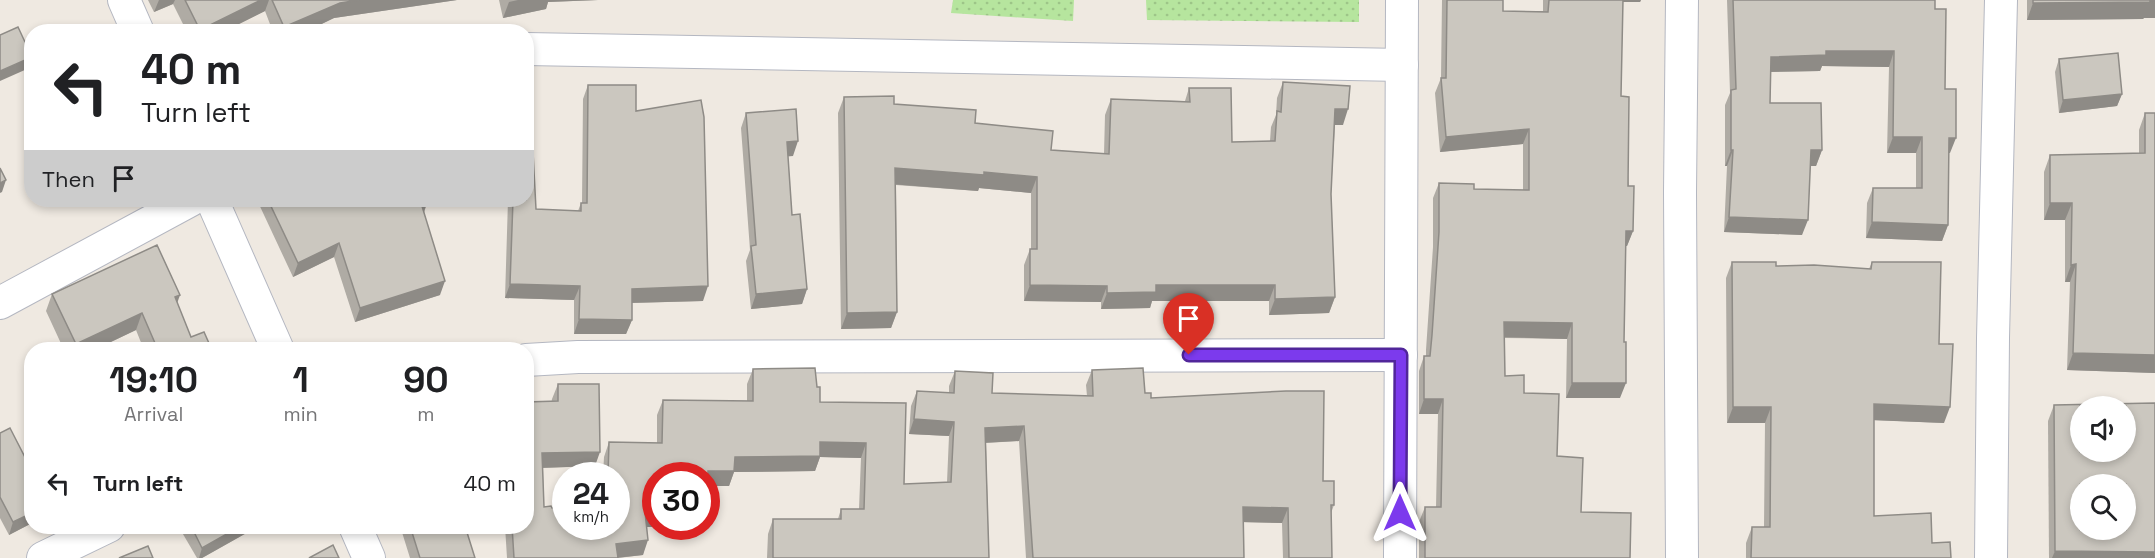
<!DOCTYPE html>
<html lang="en">
<head>
<meta charset="utf-8">
<style>
  :root { --surface:#fff; --page:#f6f6f6; --text:#202124; --muted:#757577 }
  body { margin:0; font-family:"Space Grotesk",sans-serif; background:var(--page); color:var(--text); height:100vh; display:flex; flex-direction:column; font-size:22px; white-space:nowrap }
  * { box-sizing:border-box; margin:0 }
  p { font-size:20px; color:var(--muted) }
  .icon { flex:none; width:33px; height:33px; fill:none; stroke:currentColor; stroke-width:2; stroke-linecap:round; stroke-linejoin:round }
  .map { position:relative; flex:1; overflow:hidden }
  .panel { position:absolute; left:24px; top:342px; width:510px; height:192px; display:flex; flex-direction:column; background:var(--surface); border-radius:24px; box-shadow:0 3px 9px #0003 }
  .panel>* { flex:none }
  .top-card { position:absolute; left:24px; top:24px; width:510px; height:183px; border-radius:24px; box-shadow:0 3px 9px #0003; background:#fff; color:var(--text); overflow:hidden }
  .fabs { position:absolute; left:2070px; top:396px; display:grid; gap:12px }
  .fabs a { display:grid; place-items:center; width:66px; height:66px; border-radius:50%; background:var(--surface); box-shadow:0 3px 9px #0003; font-size:30px }
  .speed { position:absolute; left:552px; top:462px; display:flex; gap:12px; font-size:30px; font-weight:700; text-align:center }
  .speed>* { display:grid; place-content:center; width:78px; height:78px; border-radius:50%; background:var(--surface); box-shadow:0 3px 9px #0003; line-height:1 }
  .speed small { font-size:15px; font-weight:400 }
  .speed .limit { border:9px solid #d22; background:#fff; color:#111 }
  .pin { position:absolute; display:grid; place-items:center; width:51px; height:51px; color:#fff; margin:-62px -26px; border-radius:50% 50% 50% 0; rotate:-45deg; box-shadow:0 0 6px #0007 }
  .pin .icon { rotate:45deg }
  .me { position:absolute; width:66px; margin:-33px; rotate:0deg; stroke-linejoin:round; filter:drop-shadow(0 0 4px #0008) }
  .turn { display:flex; align-items:center; gap:21px; height:126px; padding:0 18px; font-size:27px }
  .turn .icon { width:78px; height:78px; stroke-width:2.5 }
  .turn b { display:block; font-size:42px; line-height:51px }
  .then { display:flex; align-items:center; height:57px; padding:0 18px; background:#0003; gap:12px; font-size:22px }
  .eta { display:flex; justify-content:space-evenly; align-items:center; height:102px; text-align:center }
  .eta b { font-size:36px; font-weight:700; line-height:42px }
  ul { padding:0; list-style:none }
  li { display:flex; align-items:center; gap:18px; height:78px; padding:0 18px }
  li div { flex:1 }
  li b { display:block; font-size:22px }
  li em { font-style:normal }
  .map>svg:first-child { display:block }
  .grass { fill:url(#grass-dots) }
  .lines { fill:none; stroke-linecap:round; stroke-linejoin:round }
  .minor-casing { stroke:#b4b7c1; stroke-width:34 }
  .minor { stroke:#fff; stroke-width:32 }
  .wall { fill:#afaba4 }
  .shaded-wall { fill:#8e8b86 }
  .building { fill:#cbc7bf; stroke:#8e8b86; stroke-width:1.5; fill-rule:evenodd }
  .route-casing { stroke:#51269a; stroke-width:15 }
  .route { stroke:#7c3aed; stroke-width:10 }
</style>
</head>
<body>
<div class="map">
<svg width="2155" height="558" viewBox="0 0 2155 558">
  <defs>
    <pattern id="grass-dots" width="8" height="8" patternUnits="userSpaceOnUse" patternTransform="scale(1.5)"><rect width="8" height="8" fill="#b6e59e"/><path d="M2 2h.1M6 6h.1" fill="none" stroke="#9dc588" stroke-width="1.8" stroke-linecap="round"/></pattern>
  </defs>
  <rect width="100%" height="100%" fill="#efe9e1"/>
  <g class="grass">
    <polygon points="953,0 1074,0 1073,21 951,13"/>
    <polygon points="1146,0 1359,0 1359,22 1147,20"/>
  </g>
  <g class="lines">
    <g class="minor-casing">
      <g id="minor">
        <polyline points="124,0 138,32"/>
        <polyline points="1682,0 1680,192 1682,558"/>
        <polyline points="526,49 1402,65"/>
        <polyline points="212,200 278,350"/>
        <polyline points="0,303 191,200"/>
        <polyline points="526,360 578,357 1401,355"/>
        <polyline points="355,526 369,558"/>
        <polyline points="43,558 109,526"/>
        <polyline points="1400,558 1402,0"/>
        <polyline points="1991,558 1993,338 2001,0"/>
      </g>
    </g>
    <use href="#minor" class="minor"/>
  </g>
  <g class="wall">
    <polygon points="148,0 457,0 334,18 305,32 273,32 265,11 223,32 187,32 173,4 154,12"/>
    <polygon points="499,0 598,0 548,2 546,9 503,18"/>
    <polygon points="1442,0 1503,0 1503,11 1543,11 1543,0 1641,0 1640,2 1623,2 1621,96 1633,231 1627,246 1626,246 1620,398 1566,398 1567,339 1504,338 1505,376 1524,393 1557,456 1581,512 1630,558 1419,558 1419,522 1425,507 1436,507 1438,414 1419,414 1419,371 1424,356 1426,356 1426,350 1433,247 1433,198 1439,183 1474,189 1523,190 1523,144 1440,152 1435,93 1441,78"/>
    <polygon points="1727,0 1935,0 1935,9 1945,89 1950,153 1948,153 1948,225 1942,241 1866,238 1867,203 1873,188 1916,188 1916,153 1887,153 1889,67 1822,66 1820,71 1771,72 1770,103 1822,150 1816,166 1810,166 1802,235 1724,232 1727,166 1725,166 1725,105 1730,93"/>
    <polygon points="2027,0 2155,0 2143,19 2027,20"/>
    <polygon points="2059,59 2122,94 2117,106 2059,113 2055,72"/>
    <polygon points="1283,82 1343,125 1335,125 1331,194 1335,297 1329,313 1269,315 1269,301 1152,301 1150,308 1101,309 1101,302 1024,301 1024,265 1030,249 1031,249 1031,193 979,188 978,191 896,185 897,312 891,328 841,329 838,113 844,97 894,104 975,123 1051,150 1104,154 1105,115 1111,99 1185,101 1189,88 1232,142 1270,141 1271,127 1276,115 1277,98"/>
    <polygon points="588,85 636,111 703,301 632,303 632,320 626,334 574,334 574,300 505,298 508,200 526,200 529,133 536,209 578,211 581,203 582,203 583,99"/>
    <polygon points="746,113 793,156 788,156 792,215 807,289 802,304 751,309 746,261 750,250 741,128"/>
    <polygon points="2145,113 2154,196 2155,373 2067,370 2070,282 2065,282 2065,220 2044,220 2044,172 2050,155 2139,153 2139,130"/>
    <polygon points="257,200 428,200 424,213 440,295 355,322 334,257 293,277"/>
    <polygon points="1732,262 1776,266 1869,269 1872,262 1939,344 1944,423 1874,420 1874,516 1932,543 1951,558 1746,558 1746,543 1752,527 1764,527 1765,423 1727,423 1726,278"/>
    <polygon points="52,294 177,303 191,337 212,350 144,350 136,330 94,350 64,350 46,311"/>
    <polygon points="753,369 817,387 820,402 906,403 904,484 947,482 949,436 909,434 911,406 917,391 949,393 949,386 955,371 992,393 1087,396 1086,385 1092,370 1145,393 1151,398 1323,481 1334,505 1331,513 1332,558 1283,558 1282,523 1244,522 1244,558 1026,558 1019,441 986,443 989,558 767,558 768,534 773,519 838,519 841,509 859,509 861,458 820,457 815,471 734,472 729,486 708,486 708,512 706,515 706,476 656,526 702,526 702,527 647,527 643,555 618,558 507,558 505,526 526,526 552,399 558,384 595,466 543,468 544,507 616,526 616,476 603,476 604,457 609,442 657,443 657,415 663,400 747,401 747,384"/>
    <polygon points="2054,405 2155,558 2049,558 2048,421"/>
    <polygon points="0,433 32,523 9,535 0,518"/>
    <polygon points="181,526 252,526 250,531 202,558 197,558 180,529"/>
    <polygon points="385,526 465,526 475,558 410,558 401,529 387,533"/>
  </g>
  <g class="shaded-wall">
    <polygon points="159,0 175,0 173,4 154,12"/>
    <polygon points="261,0 269,0 265,11 223,32 199,32 200,30"/>
    <polygon points="359,0 457,0 334,18 305,32 282,32 284,27 340,3"/>
    <polygon points="518,0 598,0 548,2 546,9 503,18 509,2"/>
    <polygon points="1619,0 1641,0 1640,2 1618,2"/>
    <polygon points="2150,1 2155,1 2155,18 2144,18 2143,19 2027,20 2033,3"/>
    <polygon points="1826,51 1894,51 1889,67 1822,66 1820,71 1765,72 1771,57"/>
    <polygon points="32,57 27,69 0,81 0,71"/>
    <polygon points="2122,94 2117,106 2059,113 2063,100"/>
    <polygon points="1335,109 1348,109 1343,125 1330,125"/>
    <polygon points="1529,129 1523,144 1440,152 1446,137"/>
    <polygon points="1893,137 1922,137 1916,153 1887,153"/>
    <polygon points="1949,138 1956,138 1950,153 1943,153"/>
    <polygon points="798,141 793,156 781,157 787,142"/>
    <polygon points="1731,150 1733,150 1727,166 1725,166"/>
    <polygon points="1811,150 1822,150 1816,166 1805,166"/>
    <polygon points="895,168 984,172 1037,177 1031,193 979,188 978,191 890,184"/>
    <polygon points="6,180 2,192 0,193 0,183"/>
    <polygon points="428,200 423,214 421,203"/>
    <polygon points="2050,203 2072,203 2065,220 2044,220"/>
    <polygon points="1729,217 1808,220 1802,235 1724,232"/>
    <polygon points="1872,222 1948,225 1942,241 1866,238"/>
    <polygon points="1626,231 1633,231 1627,246 1621,246"/>
    <polygon points="339,243 334,257 293,277 298,263"/>
    <polygon points="2076,264 2070,282 2065,282 2071,265"/>
    <polygon points="445,281 440,295 355,322 360,308"/>
    <polygon points="510,284 580,286 574,300 505,298"/>
    <polygon points="1030,285 1107,286 1101,302 1024,301"/>
    <polygon points="1156,285 1275,285 1269,301 1152,301 1150,308 1101,309 1107,293"/>
    <polygon points="708,286 703,301 627,303 632,289"/>
    <polygon points="807,289 802,304 751,309 756,294"/>
    <polygon points="180,295 174,312 175,297"/>
    <polygon points="1335,297 1329,313 1269,315 1275,299"/>
    <polygon points="897,312 891,328 841,329 847,313"/>
    <polygon points="142,313 136,330 94,350 74,350 76,344"/>
    <polygon points="579,319 632,320 626,334 574,334"/>
    <polygon points="1504,322 1572,323 1567,339 1498,337"/>
    <polygon points="2073,353 2155,355 2155,373 2067,370"/>
    <polygon points="1572,383 1626,383 1620,398 1566,398"/>
    <polygon points="1424,399 1443,399 1438,414 1419,414"/>
    <polygon points="1874,404 1950,407 1944,423 1869,420"/>
    <polygon points="1733,407 1771,407 1765,423 1727,423"/>
    <polygon points="914,419 954,422 949,436 909,434"/>
    <polygon points="1024,426 1019,441 980,443 985,428"/>
    <polygon points="820,442 866,443 861,458 820,457 815,471 734,472 729,486 706,486 708,471 735,457"/>
    <polygon points="600,452 595,466 537,468 542,453"/>
    <polygon points="1243,507 1288,508 1282,523 1238,522"/>
    <polygon points="645,512 656,512 656,526 702,526 702,527 639,527"/>
    <polygon points="32,513 32,523 9,535 13,522"/>
    <polygon points="241,526 252,526 250,531 202,558 199,558 202,548"/>
    <polygon points="390,526 402,526 401,529 387,533"/>
    <polygon points="648,540 643,555 615,558 616,544"/>
    <polygon points="2055,551 2155,552 2155,558 2052,558"/>
  </g>
  <g class="building">
    <polygon points="185,0 261,0 200,30"/>
    <polygon points="272,0 359,0 340,3 284,27"/>
    <polygon points="1447,0 1503,0 1503,11 1548,12 1549,0 1623,0 1621,96 1629,97 1628,186 1634,186 1633,231 1626,231 1624,342 1626,342 1626,383 1572,383 1572,323 1504,322 1505,376 1524,375 1524,393 1559,394 1557,456 1583,458 1581,512 1631,513 1630,558 1425,558 1425,507 1441,507 1443,399 1424,399 1424,356 1430,356 1432,335 1439,232 1439,183 1474,184 1474,189 1529,190 1529,129 1446,137 1441,78 1446,78"/>
    <polygon points="1733,0 1935,0 1935,9 1946,9 1945,89 1956,89 1956,138 1949,138 1948,225 1872,222 1873,188 1922,188 1922,137 1893,137 1894,51 1826,51 1826,55 1771,57 1770,103 1821,103 1822,150 1811,150 1808,220 1729,217 1733,150 1731,150 1731,90 1736,89"/>
    <polygon points="2033,0 2155,0 2155,1 2150,1 2150,2 2033,3"/>
    <polygon points="18,27 32,57 0,71 0,35"/>
    <polygon points="2118,53 2122,94 2063,100 2059,59"/>
    <polygon points="1283,82 1350,86 1348,109 1335,109 1331,194 1335,297 1275,299 1275,285 1156,285 1156,292 1107,293 1107,286 1030,285 1030,249 1037,249 1037,177 984,172 984,175 895,168 897,312 847,313 844,97 894,96 894,104 976,110 975,123 1053,131 1051,150 1109,154 1111,99 1190,102 1189,88 1231,88 1232,142 1275,141 1277,111 1281,112"/>
    <polygon points="588,85 636,85 636,111 701,100 704,117 708,286 632,289 632,320 579,319 580,286 510,284 513,200 526,200 526,99 528,99 529,133 532,133 536,209 581,211 581,203 587,203"/>
    <polygon points="796,109 798,141 787,142 792,215 800,214 807,289 756,294 751,246 756,245 746,113"/>
    <polygon points="2145,113 2155,113 2155,355 2073,353 2076,264 2071,265 2072,203 2050,203 2050,155 2145,153"/>
    <polygon points="0,168 6,180 0,183"/>
    <polygon points="268,200 428,200 421,203 445,281 360,308 339,243 298,263"/>
    <polygon points="157,245 180,295 175,297 191,337 204,332 212,350 158,350 142,313 76,344 52,294"/>
    <polygon points="1732,262 1776,262 1776,266 1814,265 1871,269 1872,262 1941,262 1939,344 1953,344 1950,407 1874,404 1874,516 1931,513 1932,543 1950,542 1951,558 1751,558 1752,527 1770,527 1771,407 1733,407"/>
    <polygon points="815,368 817,387 820,387 820,402 906,403 904,484 951,482 954,422 914,419 917,391 954,393 955,371 993,373 992,393 1093,396 1092,370 1143,368 1145,393 1151,393 1151,398 1286,391 1324,391 1323,481 1334,481 1334,505 1331,505 1332,558 1289,558 1288,508 1243,507 1244,558 1033,558 1024,426 985,428 989,558 773,558 773,519 841,519 841,509 864,509 866,443 820,442 820,456 735,457 734,471 708,471 708,512 706,512 706,476 656,476 656,512 645,512 648,540 616,544 618,558 514,558 512,526 526,526 526,402 558,401 558,384 599,384 600,452 542,453 544,507 551,506 552,508 566,507 566,526 616,526 616,476 608,476 609,442 662,443 663,400 753,401 753,369"/>
    <path d="M2155 403V552L2055 551 2054 405ZM2080 406H2126V452H2080ZM2080 484H2126V530H2080Z"/>
    <polygon points="10,428 32,471 32,513 13,522 0,497 0,433"/>
    <polygon points="191,526 241,526 202,548"/>
    <polygon points="410,526 465,526 475,558 420,558"/>
    <polygon points="333,545 339,558 309,558"/>
    <polygon points="148,546 153,558 119,558"/>
  </g>
  <g class="lines">
    <g class="route-casing">
      <polyline id="route" points="1189,355 1401,355 1400,513"/>
    </g>
    <use href="#route" class="route"/>
  </g>
</svg>
<div class="fabs">
<a><svg class="icon" aria-label="sound" viewBox="0 0 24 24"><path d="M4 9h4l5-4v14l-5-4H4zM17 9q2 3 0 6"/></svg></a>
<a><svg class="icon" aria-label="search" viewBox="0 0 24 24"><circle cx="10" cy="10" r="6"/><path d="M15 15l6 6"/></svg></a>
</div>
<div class="speed"><div>24<small>km/h</small></div><div class="limit">30</div></div>
<div class="pin" style="left:1189px;top:355px;background:#d93025"><svg class="icon" aria-label="arrive" viewBox="0 0 24 24"><path d="M6 21V4h12l-3 4 3 4H6"/></svg></div>
<svg class="me" style="left:1400px;top:513px" viewBox="-20 -20 40 40"><path d="M0-17L14 15 0 8-14 15z" fill="#7c3aed" stroke="#fff" stroke-width="4"/></svg>
<div class="top-card">
<div class="turn"><svg class="icon" aria-label="left" viewBox="0 0 24 24"><path d="M17 20v-9H6M10 6l-5 5 5 5"/></svg><div><b>40 m</b>Turn left</div></div>
<div class="then">Then<svg class="icon" aria-label="arrive" viewBox="0 0 24 24"><path d="M6 21V4h12l-3 4 3 4H6"/></svg></div>
</div>
<section class="panel">
<div class="eta">
<div><b>19:10</b><p>Arrival</p></div>
<div><b>1</b><p>min</p></div>
<div><b>90</b><p>m</p></div>
</div>
<ul>
<li><svg class="icon" aria-label="left" viewBox="0 0 24 24"><path d="M17 20v-9H6M10 6l-5 5 5 5"/></svg><div><b>Turn left</b></div><em>40 m</em></li>
</ul>
</section>
</div>
</body>
</html>
